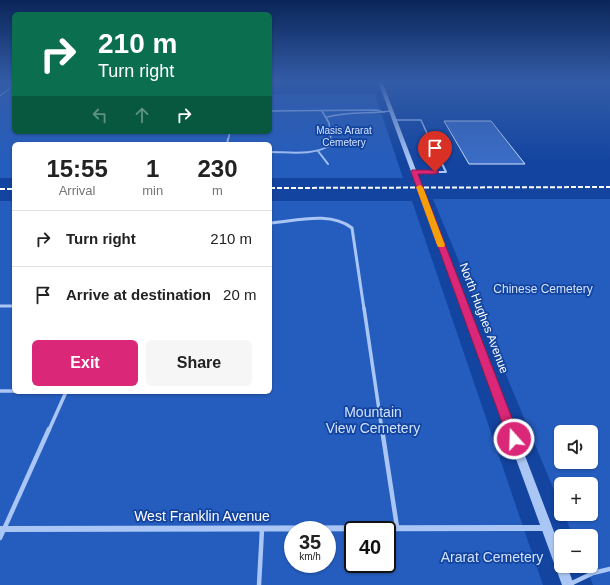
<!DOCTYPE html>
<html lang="en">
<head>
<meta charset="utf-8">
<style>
  :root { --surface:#fff; --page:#f6f6f6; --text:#222; --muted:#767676; --line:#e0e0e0; --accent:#db2777 }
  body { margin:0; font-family:Arial,sans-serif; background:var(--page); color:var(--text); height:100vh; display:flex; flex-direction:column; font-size:15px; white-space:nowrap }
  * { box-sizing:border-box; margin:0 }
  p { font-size:13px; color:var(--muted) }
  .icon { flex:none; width:22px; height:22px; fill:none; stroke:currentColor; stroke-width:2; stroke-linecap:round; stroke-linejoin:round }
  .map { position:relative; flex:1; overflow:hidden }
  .panel { position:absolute; left:12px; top:142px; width:260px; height:252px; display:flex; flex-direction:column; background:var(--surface); border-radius:6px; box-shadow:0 1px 3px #0004 }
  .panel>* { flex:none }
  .banner { position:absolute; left:12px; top:12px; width:260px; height:122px; border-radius:6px; box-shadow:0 1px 3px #0004; background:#0b6e4f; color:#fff; overflow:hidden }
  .controls { position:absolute; left:554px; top:425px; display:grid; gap:8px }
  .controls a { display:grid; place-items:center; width:44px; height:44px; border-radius:6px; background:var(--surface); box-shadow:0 1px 3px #0004; font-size:20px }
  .speed { position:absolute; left:284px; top:521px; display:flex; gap:8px; font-size:20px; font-weight:700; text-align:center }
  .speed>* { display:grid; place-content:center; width:52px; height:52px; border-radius:50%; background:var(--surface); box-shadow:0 1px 3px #0004; line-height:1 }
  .speed small { font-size:10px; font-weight:400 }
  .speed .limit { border:2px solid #111; border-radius:6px; background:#fff; color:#111 }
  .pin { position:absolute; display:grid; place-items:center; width:34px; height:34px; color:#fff; margin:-41px -17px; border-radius:50% 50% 50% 0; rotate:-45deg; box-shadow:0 0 4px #0007 }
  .pin .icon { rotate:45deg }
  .me { position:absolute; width:44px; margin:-22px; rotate:340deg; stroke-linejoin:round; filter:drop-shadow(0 0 3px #0008) }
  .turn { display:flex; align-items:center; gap:14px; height:84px; padding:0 20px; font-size:18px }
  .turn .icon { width:52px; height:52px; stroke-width:2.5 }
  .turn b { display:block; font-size:28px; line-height:34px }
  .lanes { display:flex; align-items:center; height:38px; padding:0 20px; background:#0003; justify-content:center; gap:20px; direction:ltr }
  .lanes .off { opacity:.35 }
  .eta { display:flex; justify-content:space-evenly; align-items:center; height:68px; text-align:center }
  .eta b { font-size:24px; font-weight:800; line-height:28px }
  .button { display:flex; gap:8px; margin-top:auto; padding:8px 20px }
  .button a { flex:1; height:46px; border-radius:6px; background:var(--accent); color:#fff; font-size:16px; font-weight:800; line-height:46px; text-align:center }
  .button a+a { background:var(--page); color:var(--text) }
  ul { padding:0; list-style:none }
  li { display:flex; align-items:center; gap:12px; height:56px; padding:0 20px; border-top:1px solid var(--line) }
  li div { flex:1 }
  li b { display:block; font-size:15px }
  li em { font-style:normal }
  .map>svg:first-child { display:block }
  .green { fill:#255dbe; fill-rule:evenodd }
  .building { fill:#3b6dc7; stroke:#d3e3fe }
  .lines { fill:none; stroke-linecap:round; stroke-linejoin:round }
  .service-far4 { stroke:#aac6f5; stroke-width:1.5 }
  .service-far3 { stroke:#aac6f5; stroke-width:2 }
  .service-far2 { stroke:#aac6f5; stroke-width:3 }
  .service-far1 { stroke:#aac6f5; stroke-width:3.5 }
  .service { stroke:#aac6f5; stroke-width:4.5 }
  .minor { stroke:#aac6f5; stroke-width:6 }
  .tertiary { fill:#aac6f5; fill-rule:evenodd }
  .rail { stroke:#fff; stroke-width:2; stroke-dasharray:5 2; stroke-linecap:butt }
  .route { fill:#db2777; stroke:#8e194d }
  .slow { fill:#f59e0b }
  .labels { text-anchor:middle; stroke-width:3.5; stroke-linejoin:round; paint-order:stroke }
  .far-park-label { font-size:10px; fill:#d3e3fe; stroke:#1244a0 }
  .park-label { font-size:12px; fill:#d3e3fe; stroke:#1244a0 }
  .street-label { font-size:12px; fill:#fff; stroke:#1244a0 }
  .near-park-label { font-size:14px; fill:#d3e3fe; stroke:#1244a0 }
  .near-street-label { font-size:14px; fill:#fff; stroke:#1244a0 }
</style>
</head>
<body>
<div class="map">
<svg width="610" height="585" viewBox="0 0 610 585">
  <rect width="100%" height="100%" fill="#1244a0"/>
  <g class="green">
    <polygon points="0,81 14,81 14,132 270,132 270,94 375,94 403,178 270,178 270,144 14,144 14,178 0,178"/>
    <path d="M433 199H610V585H593L586 566H591V536H573L564 514H591V484H561V507ZM561 432H591V462H561Z"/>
    <path d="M0 201H14V392H270V201H412L543 585H0ZM293 530H327V564H293ZM353 530H387V564H353Z"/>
  </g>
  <polygon class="building" points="444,121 491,121 525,164 469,164"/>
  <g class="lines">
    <g class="service-far4">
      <polyline points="270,81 323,81"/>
      <polyline points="0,96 14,85"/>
      <polyline points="270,111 376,110 384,112"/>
      <polyline points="322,111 329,123 331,140"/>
      <path d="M327 117C348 111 370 114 391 111"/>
      <polyline points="395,120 421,120 430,140"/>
      <polyline points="228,140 230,132"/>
    </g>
    <g class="service-far3">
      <polyline points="227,144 228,139"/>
      <polyline points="318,151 328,164"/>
      <path d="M270 152C290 152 313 156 331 145V139"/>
      <polyline points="414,172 446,172 430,139"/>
    </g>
    <g class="service-far2">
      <path d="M270 223C296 221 330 211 352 228L364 309"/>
      <polyline points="0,306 14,306"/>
    </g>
    <g class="service-far1">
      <polyline points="364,308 382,430"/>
      <polyline points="0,391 14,391"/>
      <polyline points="49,430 66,392"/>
    </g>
    <g class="service">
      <polyline points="382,429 397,527"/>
      <polyline points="0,538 49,429"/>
      <polyline points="259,585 262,529"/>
      <polyline points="568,585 593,573 610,569"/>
    </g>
    <polyline class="minor" points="0,529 546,528"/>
    <polygon class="tertiary" points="378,81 382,81 561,550 561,566 567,566 574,585 562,585"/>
    <g class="rail">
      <polyline points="270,188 610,187"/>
      <polyline points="0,189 14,189"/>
    </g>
  </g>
  <linearGradient id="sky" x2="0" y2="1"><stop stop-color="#0a2558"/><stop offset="0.5" stop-color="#335ca7"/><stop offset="1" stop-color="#335ca7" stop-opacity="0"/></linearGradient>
  <rect width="610" height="163" fill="url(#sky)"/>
  <polygon class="route" points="412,170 435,170 439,172 435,174 418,174 520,439 518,444 514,445 510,444 508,439 411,172"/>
  <polygon class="slow" points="420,185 423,187 445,245 444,247 438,247 437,245 416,187"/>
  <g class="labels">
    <g class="far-park-label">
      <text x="344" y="134">Masis Ararat<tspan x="344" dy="12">Cemetery</tspan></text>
    </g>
    <g class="park-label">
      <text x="543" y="293">Chinese Cemetery</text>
    </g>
    <g class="street-label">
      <text transform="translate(484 318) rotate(69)" y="4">North Hughes Avenue</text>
    </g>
    <g class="near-park-label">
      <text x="373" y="417">Mountain<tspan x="373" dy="16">View Cemetery</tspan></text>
      <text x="492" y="562">Ararat Cemetery</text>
    </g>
    <g class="near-street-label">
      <text x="202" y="521">West Franklin Avenue</text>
    </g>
  </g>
</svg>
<div class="controls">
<a><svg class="icon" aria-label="sound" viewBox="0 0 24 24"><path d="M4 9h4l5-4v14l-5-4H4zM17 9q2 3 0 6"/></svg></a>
<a>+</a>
<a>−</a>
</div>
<div class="speed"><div>35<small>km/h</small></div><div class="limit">40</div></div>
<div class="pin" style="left:435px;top:172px;background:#d93025"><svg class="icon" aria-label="arrive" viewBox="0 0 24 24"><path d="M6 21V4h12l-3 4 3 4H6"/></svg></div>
<svg class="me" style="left:514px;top:439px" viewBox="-20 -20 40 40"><circle r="17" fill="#db2777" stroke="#fff" stroke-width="3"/><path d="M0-11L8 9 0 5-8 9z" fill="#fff"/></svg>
<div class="banner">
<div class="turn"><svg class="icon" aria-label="right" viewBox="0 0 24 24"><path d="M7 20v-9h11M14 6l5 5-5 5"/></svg><div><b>210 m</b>Turn right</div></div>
<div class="lanes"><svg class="icon off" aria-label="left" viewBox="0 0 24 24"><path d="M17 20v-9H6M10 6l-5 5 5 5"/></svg><svg class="icon off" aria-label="ahead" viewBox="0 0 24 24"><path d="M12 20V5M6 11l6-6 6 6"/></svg><svg class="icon" aria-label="right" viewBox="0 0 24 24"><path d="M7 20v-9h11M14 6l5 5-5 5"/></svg></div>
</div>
<section class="panel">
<div class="eta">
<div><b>15:55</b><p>Arrival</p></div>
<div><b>1</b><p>min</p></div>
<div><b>230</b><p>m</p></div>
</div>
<ul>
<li><svg class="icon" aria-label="right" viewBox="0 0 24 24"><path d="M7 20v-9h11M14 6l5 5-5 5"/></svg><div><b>Turn right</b></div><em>210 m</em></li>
<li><svg class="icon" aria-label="arrive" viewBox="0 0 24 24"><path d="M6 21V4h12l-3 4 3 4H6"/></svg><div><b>Arrive at destination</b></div><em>20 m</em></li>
</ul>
<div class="button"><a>Exit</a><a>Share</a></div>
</section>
</div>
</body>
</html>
